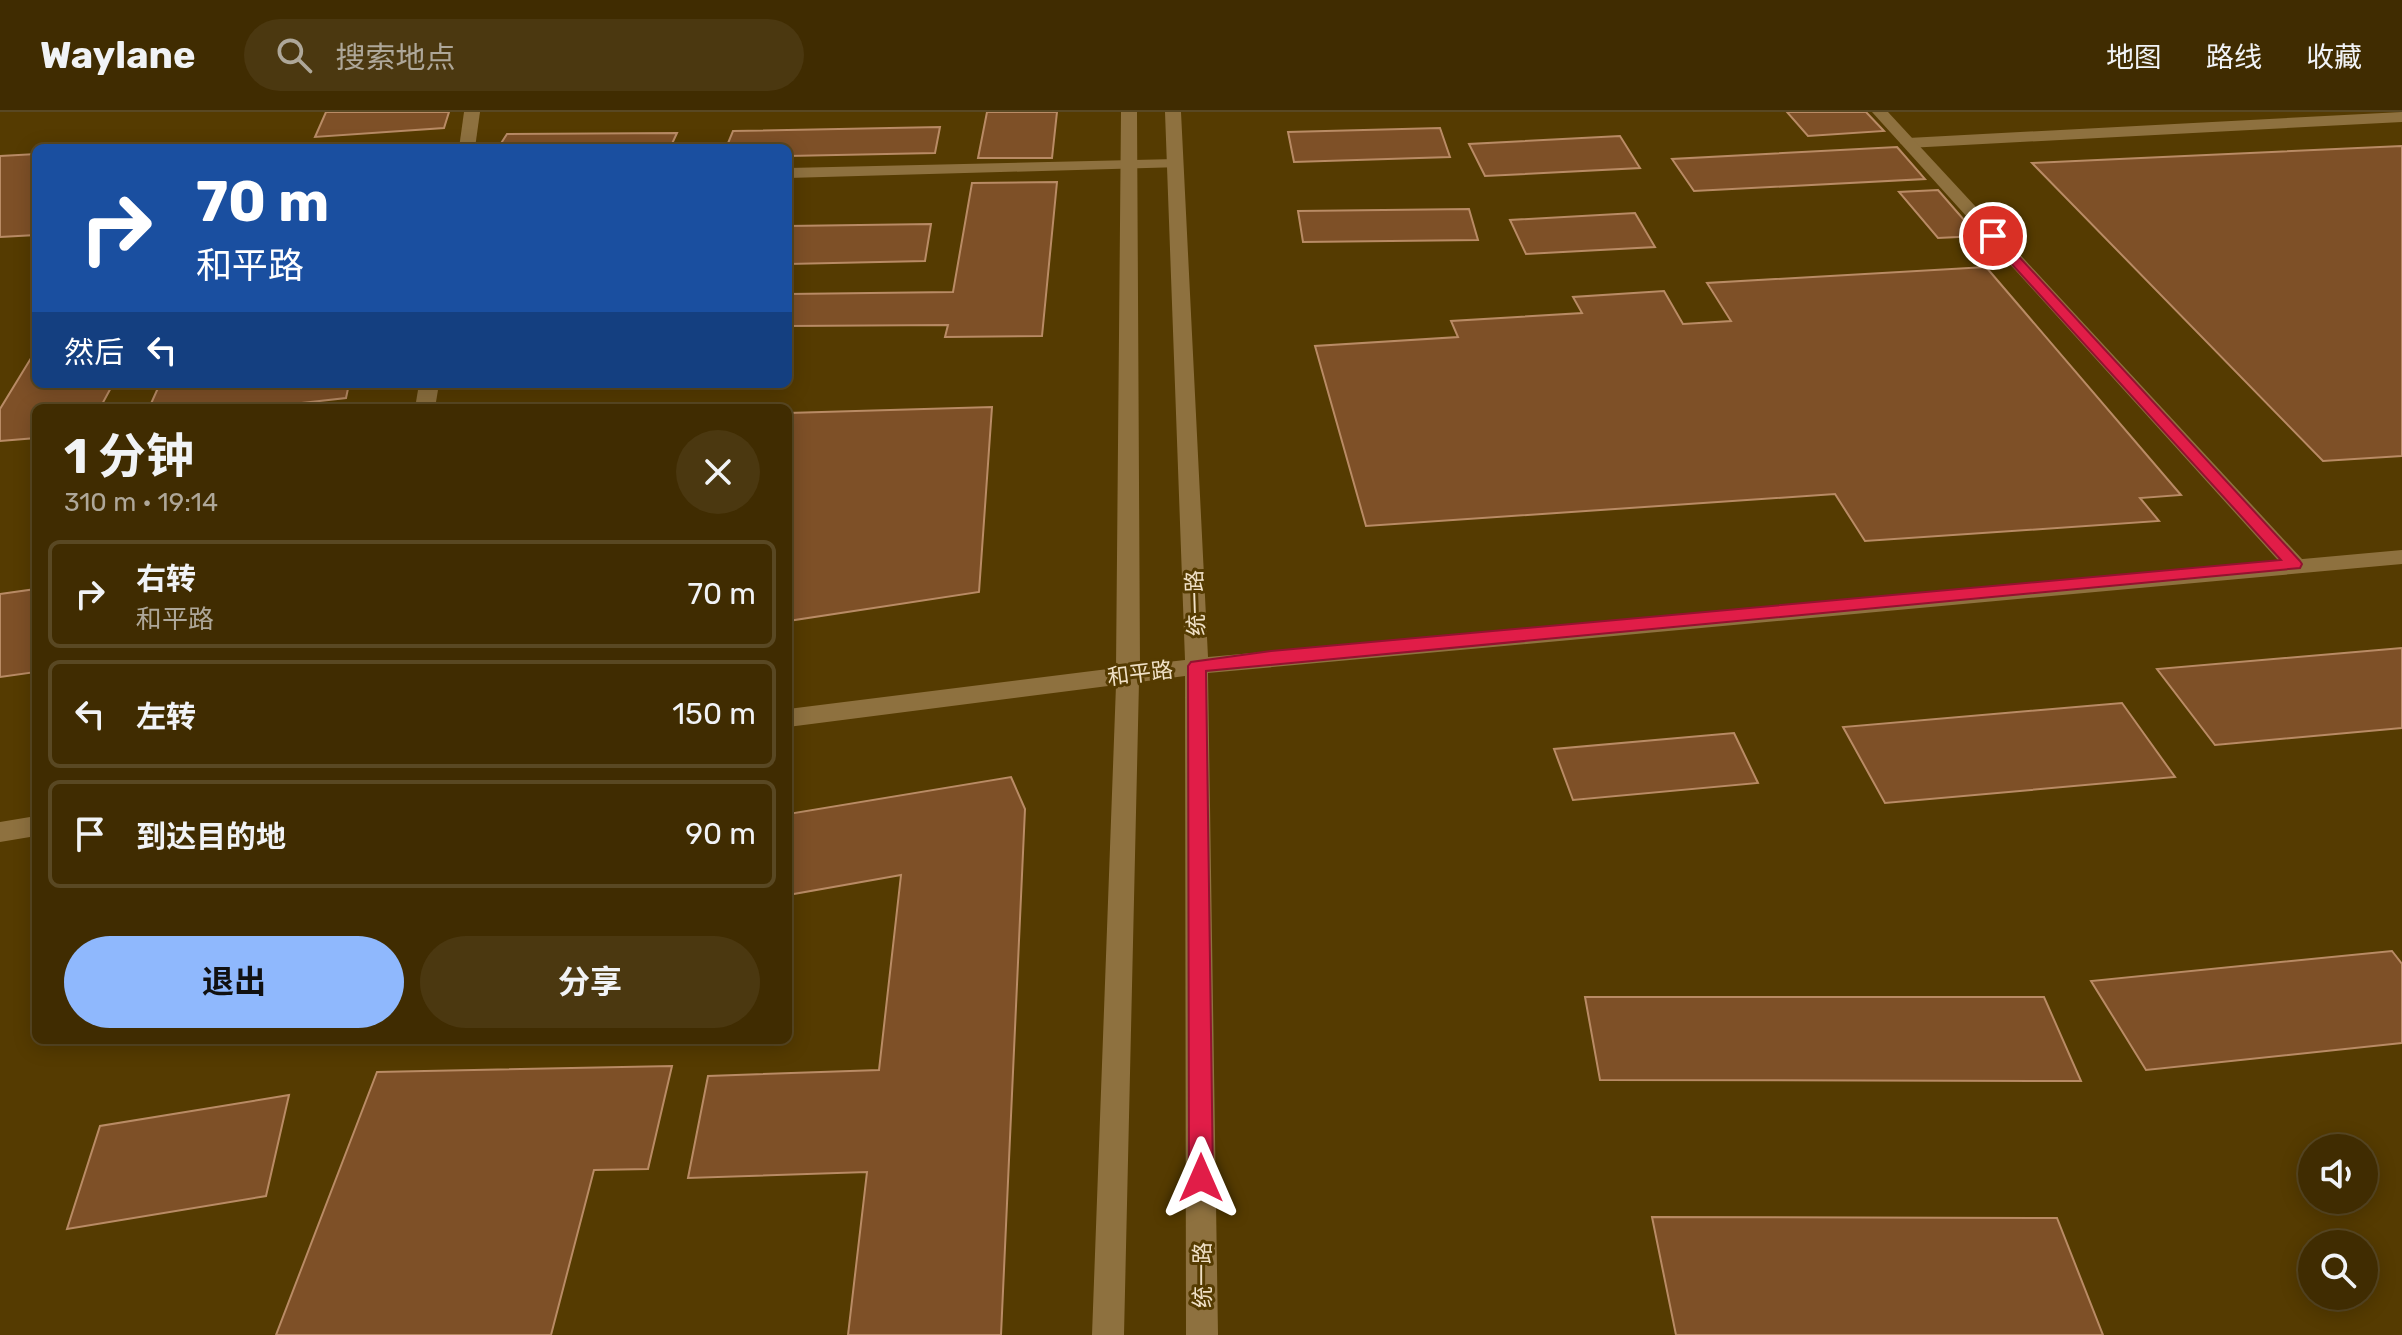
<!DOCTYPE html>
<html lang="zh">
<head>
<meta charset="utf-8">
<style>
  :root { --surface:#402c01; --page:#4b3810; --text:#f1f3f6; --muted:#aea799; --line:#594823; --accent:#8fb8fd }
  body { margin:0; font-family:Rubik,"Noto Sans SC",sans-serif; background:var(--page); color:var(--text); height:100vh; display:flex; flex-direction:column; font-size:30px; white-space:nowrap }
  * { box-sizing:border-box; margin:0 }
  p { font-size:26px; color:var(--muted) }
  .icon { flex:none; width:44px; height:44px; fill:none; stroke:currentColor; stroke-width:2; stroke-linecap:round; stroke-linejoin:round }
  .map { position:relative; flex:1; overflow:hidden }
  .panel { position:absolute; left:32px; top:292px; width:760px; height:640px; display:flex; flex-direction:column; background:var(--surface); border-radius:12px; box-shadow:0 4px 20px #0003,0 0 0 2px var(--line) }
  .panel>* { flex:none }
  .top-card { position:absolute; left:32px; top:32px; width:760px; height:244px; border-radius:12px; box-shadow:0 4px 20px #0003,0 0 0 2px var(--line); background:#1a4fa0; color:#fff; overflow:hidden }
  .buttons { position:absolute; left:2298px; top:1022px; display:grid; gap:16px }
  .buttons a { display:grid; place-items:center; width:80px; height:80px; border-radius:50%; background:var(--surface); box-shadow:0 4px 20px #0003,0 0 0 2px var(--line); font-size:40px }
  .pin { position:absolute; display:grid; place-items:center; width:68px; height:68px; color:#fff; margin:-34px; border:4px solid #fff; border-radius:50%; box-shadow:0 2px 8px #0007 }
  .me { position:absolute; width:88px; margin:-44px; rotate:0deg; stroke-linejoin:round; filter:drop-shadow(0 0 6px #0008) }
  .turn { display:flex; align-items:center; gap:28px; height:168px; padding:0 32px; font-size:36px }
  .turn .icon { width:104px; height:104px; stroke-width:2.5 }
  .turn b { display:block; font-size:56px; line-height:68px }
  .then { display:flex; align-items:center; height:76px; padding:0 32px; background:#0003; gap:16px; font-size:30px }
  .round { display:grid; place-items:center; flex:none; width:84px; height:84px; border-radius:42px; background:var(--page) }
  .head { display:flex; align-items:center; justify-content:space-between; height:136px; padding:0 32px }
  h1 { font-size:48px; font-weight:700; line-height:60px }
  .action { display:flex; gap:16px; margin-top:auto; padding:16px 32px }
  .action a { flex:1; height:92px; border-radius:48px; background:var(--accent); color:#111; font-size:32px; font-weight:700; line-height:92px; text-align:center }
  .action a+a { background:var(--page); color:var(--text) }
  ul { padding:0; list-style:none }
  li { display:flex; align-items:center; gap:24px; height:108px; margin:0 16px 12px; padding:0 16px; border:4px solid var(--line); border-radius:12px }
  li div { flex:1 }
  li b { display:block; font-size:30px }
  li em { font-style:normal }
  header { display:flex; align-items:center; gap:48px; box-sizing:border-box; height:112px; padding:0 40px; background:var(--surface); border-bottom:2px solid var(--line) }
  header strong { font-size:38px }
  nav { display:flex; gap:44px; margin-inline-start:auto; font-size:28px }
  .search { width:560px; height:72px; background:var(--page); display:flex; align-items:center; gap:20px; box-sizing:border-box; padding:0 28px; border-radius:44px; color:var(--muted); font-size:30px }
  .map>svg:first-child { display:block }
  .building { fill:#7e5027; stroke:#b98b65; stroke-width:2 }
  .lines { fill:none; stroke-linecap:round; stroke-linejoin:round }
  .lane { fill:#8e713f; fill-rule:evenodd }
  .street { fill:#8e713f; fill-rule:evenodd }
  .secondary { fill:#8e713f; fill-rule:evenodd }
  .route { fill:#e11d48; stroke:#92132f; stroke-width:2 }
  .labels { text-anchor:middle; stroke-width:6; stroke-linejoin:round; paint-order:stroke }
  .street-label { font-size:22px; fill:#f0e0c6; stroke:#553b01 }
</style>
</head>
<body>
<header>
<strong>Waylane</strong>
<div class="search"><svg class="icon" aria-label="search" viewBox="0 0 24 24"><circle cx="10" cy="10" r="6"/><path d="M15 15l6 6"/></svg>搜索地点</div>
<nav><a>地图</a><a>路线</a><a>收藏</a></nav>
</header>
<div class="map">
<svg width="2402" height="1223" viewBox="0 0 2402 1223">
  <rect width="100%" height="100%" fill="#553b01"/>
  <g class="building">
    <polygon points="326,0 449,0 444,16 315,25"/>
    <polygon points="987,0 1057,0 1052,46 978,46"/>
    <polygon points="1787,0 1866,0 1884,19 1808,24"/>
    <polygon points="940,15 935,41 788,44 788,36 726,36 733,19"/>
    <polygon points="1440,16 1450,45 1294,50 1288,20"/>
    <polygon points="677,21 670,36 498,36 507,22"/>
    <polygon points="1620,24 1640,56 1485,64 1469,32"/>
    <polygon points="198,31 195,36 123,36"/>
    <polygon points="2402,34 2402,344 2323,349 2032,51"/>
    <polygon points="1897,35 1925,67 1694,79 1672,47"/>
    <polygon points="36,42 36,123 0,125 0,44"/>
    <polygon points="1057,70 1042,224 945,225 948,213 788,214 788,182 953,180 972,71"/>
    <polygon points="1938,78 1978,124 1938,126 1899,80"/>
    <polygon points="1469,97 1478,128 1303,130 1298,99"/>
    <polygon points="1635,101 1655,135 1526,142 1510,108"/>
    <polygon points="931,112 925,149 788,152 788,114"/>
    <polygon points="1986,155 2181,383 2140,386 2159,409 1865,429 1835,382 1366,414 1315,234 1458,225 1451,209 1582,201 1573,185 1664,179 1683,212 1731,209 1707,171"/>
    <polygon points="36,238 36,272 113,272 100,296 36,296 36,326 0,329 0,297"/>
    <polygon points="190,272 349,272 346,286 257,296 149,296 158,276"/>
    <polygon points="992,295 979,480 788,509 788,301"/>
    <polygon points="36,477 36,560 0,565 0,482"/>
    <polygon points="2402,536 2402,616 2215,633 2157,557"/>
    <polygon points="2122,591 2175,665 1885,691 1843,615"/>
    <polygon points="1734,621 1758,671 1573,688 1554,637"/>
    <polygon points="1011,665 1025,697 1001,1223 848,1223 867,1060 688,1066 708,964 879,958 901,763 788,783 788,702"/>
    <polygon points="2392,839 2402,852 2402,931 2146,958 2091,869"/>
    <polygon points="1585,885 2044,885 2081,969 1600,968"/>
    <polygon points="672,954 648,1057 594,1058 551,1223 276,1223 377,960"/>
    <polygon points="289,983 266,1084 67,1117 100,1014"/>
    <polygon points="1652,1105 2057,1106 2103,1223 1676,1223"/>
  </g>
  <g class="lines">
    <polygon class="lane" points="2402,0 2402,10 1908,36 1900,31 1908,26"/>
    <g class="street">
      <polygon points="464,0 480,0 475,36 459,36"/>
      <polygon points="1872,0 1888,0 2302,447 2305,452 2302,457 2286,457"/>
      <polygon points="1176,47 1182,49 1182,55 788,66 788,56"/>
      <polygon points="419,272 439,272 435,296 415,296"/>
    </g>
    <g class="secondary">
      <polygon points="1121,0 1137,0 1140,553 1185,548 1165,0 1181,0 1208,545 2402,438 2402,452 1208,561 1218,1223 1186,1223 1185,564 1139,570 1124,1223 1092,1223 1116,573 788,615 788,597 1116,556"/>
      <polygon points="36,704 36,724 0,730 0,710"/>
    </g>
  </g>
  <polygon class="route" points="1993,121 1998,122 2300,449 2302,452 2300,456 1206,559 1213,1066 1209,1074 1201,1077 1193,1074 1189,1066 1188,554 1191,550 1271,539 2281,448 1989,127 1987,124"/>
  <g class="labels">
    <g class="street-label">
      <text transform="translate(1195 491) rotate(-92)" y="8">统一路</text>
      <text transform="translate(1140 561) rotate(-7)" y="8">和平路</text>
      <text transform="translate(1202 1163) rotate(-90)" y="8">统一路</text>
    </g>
  </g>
</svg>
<div class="buttons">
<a><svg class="icon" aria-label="sound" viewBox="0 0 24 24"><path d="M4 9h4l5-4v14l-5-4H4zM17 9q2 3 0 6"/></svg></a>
<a><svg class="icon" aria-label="search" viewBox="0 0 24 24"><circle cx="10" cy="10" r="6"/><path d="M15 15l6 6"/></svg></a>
</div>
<div class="pin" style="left:1993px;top:124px;background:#d93025"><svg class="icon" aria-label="arrive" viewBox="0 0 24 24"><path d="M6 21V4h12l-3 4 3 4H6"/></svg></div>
<svg class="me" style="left:1201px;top:1066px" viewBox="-20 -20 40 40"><path d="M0-17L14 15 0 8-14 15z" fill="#e11d48" stroke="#fff" stroke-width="4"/></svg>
<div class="top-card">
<div class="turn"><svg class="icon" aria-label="right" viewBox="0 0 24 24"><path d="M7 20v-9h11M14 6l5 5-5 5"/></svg><div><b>70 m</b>和平路</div></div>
<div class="then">然后<svg class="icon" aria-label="left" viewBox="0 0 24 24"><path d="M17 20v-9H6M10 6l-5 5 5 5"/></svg></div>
</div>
<section class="panel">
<div class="head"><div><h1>1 分钟</h1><p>310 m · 19:14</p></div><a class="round"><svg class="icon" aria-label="close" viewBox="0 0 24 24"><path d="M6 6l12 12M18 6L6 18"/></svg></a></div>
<ul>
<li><svg class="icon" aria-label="right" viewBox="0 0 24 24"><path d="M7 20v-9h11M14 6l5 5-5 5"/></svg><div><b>右转</b><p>和平路</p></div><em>70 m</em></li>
<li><svg class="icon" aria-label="left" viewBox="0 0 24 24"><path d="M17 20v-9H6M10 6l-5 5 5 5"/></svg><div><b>左转</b></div><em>150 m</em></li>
<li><svg class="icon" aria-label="arrive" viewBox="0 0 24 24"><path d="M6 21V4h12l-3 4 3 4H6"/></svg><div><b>到达目的地</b></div><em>90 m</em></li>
</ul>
<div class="action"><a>退出</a><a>分享</a></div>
</section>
</div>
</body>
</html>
